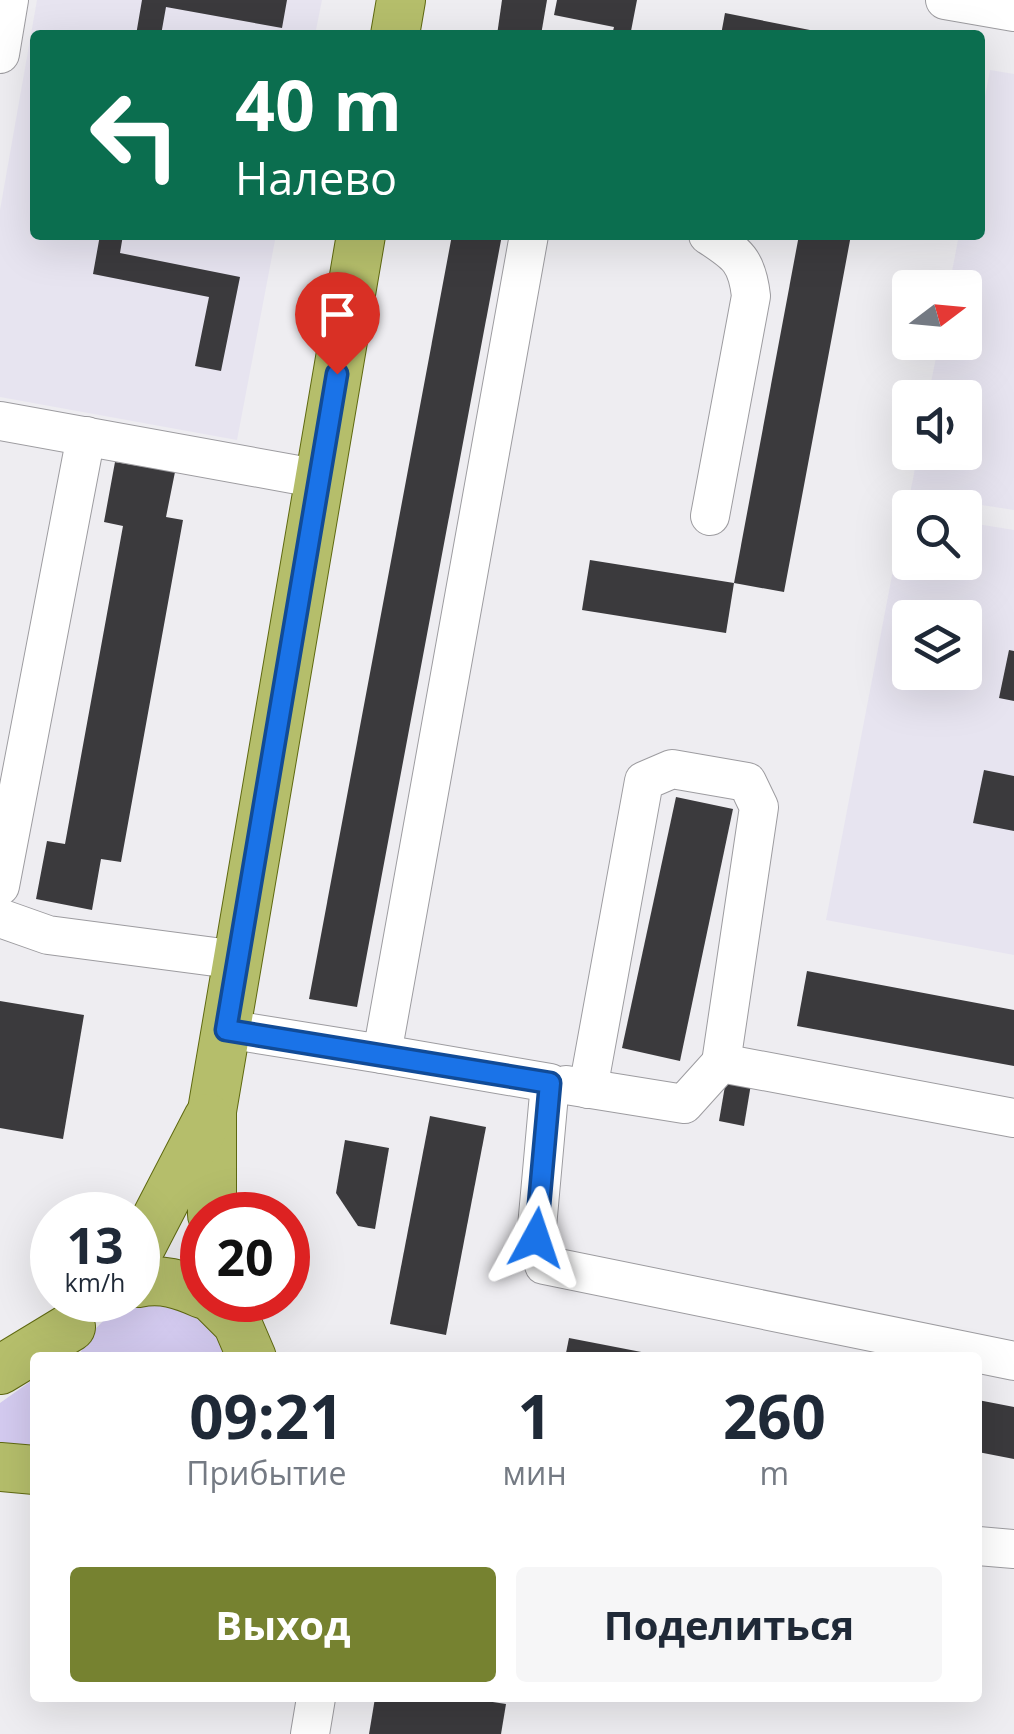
<!DOCTYPE html>
<html lang="ru">
<head>
<meta charset="utf-8">
<style>
  :root { --surface:#fff; --page:#f6f6f7; --text:#1f2937; --muted:#747a83; --accent:#768230 }
  body { margin:0; font-family:"Open Sans",sans-serif; background:var(--page); color:var(--text); height:100vh; display:flex; flex-direction:column; font-size:38px; white-space:nowrap }
  * { box-sizing:border-box; margin:0 }
  p { font-size:32px; color:var(--muted) }
  .icon { flex:none; width:55px; height:55px; fill:none; stroke:currentColor; stroke-width:2; stroke-linecap:round; stroke-linejoin:round }
  .map { position:relative; flex:1; overflow:hidden }
  .panel { position:absolute; left:30px; top:1352px; width:952px; height:350px; display:flex; flex-direction:column; background:var(--surface); border-radius:10px; box-shadow:0 10px 40px #0002 }
  .panel>* { flex:none }
  .banner { position:absolute; left:30px; top:30px; width:955px; height:210px; border-radius:10px; box-shadow:0 10px 40px #0002; background:#0b6e4f; color:#fff; overflow:hidden }
  .needle { width:65px; rotate:74deg }
  .tools { position:absolute; left:892px; top:270px; display:grid; gap:20px }
  .tools a { display:grid; place-items:center; width:90px; height:90px; border-radius:10px; background:var(--surface); box-shadow:0 10px 40px #0002; font-size:50px }
  .speed { position:absolute; left:30px; top:1192px; display:flex; gap:20px; font-size:50px; font-weight:700; text-align:center }
  .speed>* { display:grid; place-content:center; width:130px; height:130px; border-radius:50%; background:var(--surface); box-shadow:0 10px 40px #0002; line-height:1 }
  .speed small { font-size:25px; font-weight:400 }
  .speed .limit { border:15px solid #d22; background:#fff; color:#111 }
  .pin { position:absolute; display:grid; place-items:center; width:85px; height:85px; color:#fff; margin:-102px -42px; border-radius:50% 50% 50% 0; rotate:-45deg; box-shadow:0 0 10px #0007 }
  .pin .icon { rotate:45deg }
  .me { position:absolute; width:110px; margin:-55px; rotate:5deg; stroke-linejoin:round; filter:drop-shadow(0 0 8px #0008) }
  .turn { display:flex; align-items:center; gap:35px; height:210px; padding:0 40px; font-size:45px }
  .turn .icon { width:130px; height:130px; stroke-width:2.5 }
  .turn b { display:block; font-size:70px; line-height:85px }
  .eta { display:flex; justify-content:space-evenly; align-items:center; height:170px; text-align:center }
  .eta b { font-size:60px; font-weight:700; line-height:70px }
  .action { display:flex; gap:20px; margin-top:auto; padding:20px 40px }
  .action a { flex:1; height:115px; border-radius:10px; background:var(--accent); color:#fff; font-size:40px; font-weight:700; line-height:115px; text-align:center }
  .action a+a { background:var(--page); color:var(--text) }
  .map>svg:first-child { display:block }
  .built { fill:#e7e4f0; fill-rule:evenodd }
  .green { fill:#d4cbf0 }
  .building { fill:#3b3a3d }
  .lines { fill:none; stroke-linecap:round; stroke-linejoin:round }
  .minor-casing { stroke:#9d9ca0; stroke-width:40 }
  .major-casing { stroke:#5f6910; stroke-width:50 }
  .minor { stroke:#fff; stroke-width:38 }
  .major { stroke:#b5be6b; stroke-width:48 }
  .route-casing { stroke:#114b97; stroke-width:25 }
  .route { stroke:#1a73e8; stroke-width:18 }
</style>
</head>
<body>
<div class="map">
<svg width="1014" height="1734" viewBox="0 0 1014 1734">
  <rect width="100%" height="100%" fill="#eeedf1"/>
  <g class="built">
    <polygon points="37,0 322,0 315,35 35,35 35,235 276,235 237,440 0,397 0,210"/>
    <polygon points="990,70 1014,74 1014,510 910,494 918,453 965,452 965,398 928,397 939,343 965,342 965,288 949,287 959,235 980,235 980,123"/>
    <path d="M904 513 910 514V562H965V522L1014 530V955L826 920ZM910 618H965V672H910Z"/>
  </g>
  <g class="green">
    <path d="M158 1300 206 1318 231 1358H78C97 1318 115 1306 158 1300Z"/>
    <path d="M31 1381C31 1402 35 1423 35 1445L0 1443V1403Z"/>
  </g>
  <g class="building">
    <polygon points="142,0 287,0 282,28 166,7 161,35 136,35"/>
    <polygon points="502,0 547,0 541,35 497,35"/>
    <polygon points="557,0 637,0 631,31 641,35 612,35 614,27 554,15"/>
    <polygon points="725,13 825,33 824,35 721,35"/>
    <polygon points="100,235 123,235 120,253 240,277 221,371 195,366 209,297 93,274"/>
    <polygon points="452,235 502,235 357,1007 309,999"/>
    <polygon points="799,235 851,235 784,592 734,583"/>
    <polygon points="115,462 175,472 166,517 183,520 121,862 101,859 92,910 36,899 47,841 65,844 123,526 104,522"/>
    <polygon points="590,560 734,583 726,633 582,610"/>
    <polygon points="1009,650 1014,651 1014,701 999,698"/>
    <polygon points="984,770 1014,776 1014,831 973,823"/>
    <polygon points="676,797 733,809 680,1061 622,1048"/>
    <polygon points="807,971 1014,1010 1014,1066 797,1026"/>
    <polygon points="0,1001 84,1015 63,1139 0,1128"/>
    <polygon points="726,1080 751,1084 744,1126 719,1121"/>
    <polygon points="430,1116 486,1127 446,1335 390,1324"/>
    <polygon points="345,1140 389,1148 375,1229 358,1226 336,1193"/>
    <polygon points="569,1338 662,1356 662,1358 565,1358"/>
    <polygon points="978,1400 1014,1407 1014,1459 978,1452"/>
    <polygon points="375,1698 466,1698 506,1704 501,1734 369,1734"/>
  </g>
  <g class="lines">
    <g class="minor-casing">
      <g id="minor">
        <polyline points="945,0 1014,12"/>
        <polyline points="0,54 9,0"/>
        <path d="M708 235C737 254 747 260 751 296L710 516"/>
        <polyline points="0,421 320,479"/>
        <polyline points="0,886 86,436"/>
        <polyline points="0,918 48,935 238,960"/>
        <polyline points="226,1029 382,1054 529,235"/>
        <polyline points="382,1054 550,1083 536,1238 544,1265 1014,1361"/>
        <polyline points="566,1085 684,1104 721,1063 1014,1118"/>
        <polyline points="588,1089 644,781 672,769 747,782 759,807 721,1063"/>
        <polyline points="978,1546 1014,1549"/>
        <polyline points="310,1734 316,1698"/>
      </g>
    </g>
    <g class="major-casing">
      <g id="major">
        <polyline points="395,35 401,0"/>
        <polyline points="212,1215 212,1111 361,235"/>
        <polyline points="138,1253 208,1118"/>
        <path d="M138 1283C161 1278 181 1284 202 1294"/>
        <polyline points="214,1300 237,1323 252,1358"/>
        <polyline points="0,1370 71,1327"/>
        <polyline points="0,1467 35,1470"/>
      </g>
    </g>
    <use href="#minor" class="minor"/>
    <use href="#major" class="major"/>
  </g>
  <g class="lines">
    <g class="route-casing">
      <polyline id="route" points="337,374 226,1030 550,1083 536,1238"/>
    </g>
    <use href="#route" class="route"/>
  </g>
</svg>
<div class="tools">
<a><svg class="needle" viewBox="-14 -14 28 28"><path d="M0-13l5 13h-10z" fill="#e53935"/><path d="M0 13l5-13h-10z" fill="#747a83"/></svg></a>
<a><svg class="icon" aria-label="sound" viewBox="0 0 24 24"><path d="M4 9h4l5-4v14l-5-4H4zM17 9q2 3 0 6"/></svg></a>
<a><svg class="icon" aria-label="search" viewBox="0 0 24 24"><circle cx="10" cy="10" r="6"/><path d="M15 15l6 6"/></svg></a>
<a><svg class="icon" aria-label="layers" viewBox="0 0 24 24"><path d="M12 4l9 5-9 5-9-5zM3 14l9 5 9-5"/></svg></a>
</div>
<div class="speed"><div>13<small>km/h</small></div><div class="limit">20</div></div>
<div class="pin" style="left:337px;top:374px;background:#d93025"><svg class="icon" aria-label="arrive" viewBox="0 0 24 24"><path d="M6 21V4h12l-3 4 3 4H6"/></svg></div>
<svg class="me" style="left:536px;top:1238px" viewBox="-20 -20 40 40"><path d="M0-17L14 15 0 8-14 15z" fill="#1a73e8" stroke="#fff" stroke-width="4"/></svg>
<div class="banner">
<div class="turn"><svg class="icon" aria-label="left" viewBox="0 0 24 24"><path d="M17 20v-9H6M10 6l-5 5 5 5"/></svg><div><b>40 m</b>Налево</div></div>
</div>
<section class="panel">
<div class="eta">
<div><b>09:21</b><p>Прибытие</p></div>
<div><b>1</b><p>мин</p></div>
<div><b>260</b><p>m</p></div>
</div>
<div class="action"><a>Выход</a><a>Поделиться</a></div>
</section>
</div>
</body>
</html>
